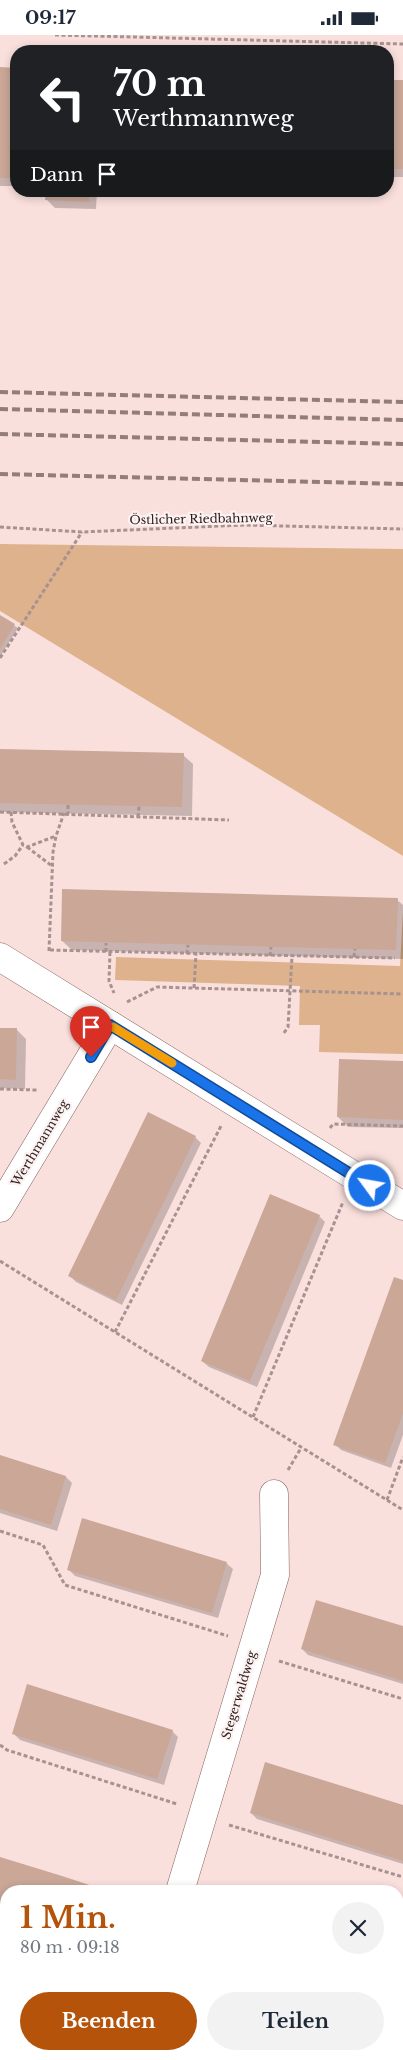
<!DOCTYPE html>
<html lang="de">
<head>
<meta charset="utf-8">
<style>
  :root { --surface:#fff; --page:#f2f2f3; --text:#1f2937; --muted:#747a83; --accent:#b45309 }
  body { margin:0; font-family:"Libre Baskerville",serif; background:var(--page); color:var(--text); height:100vh; display:flex; flex-direction:column; font-size:19px; white-space:nowrap }
  * { box-sizing:border-box; margin:0 }
  p { font-size:16px; color:var(--muted) }
  .icon { flex:none; width:28px; height:28px; fill:none; stroke:currentColor; stroke-width:2; stroke-linecap:round; stroke-linejoin:round }
  .map { position:relative; flex:1; overflow:hidden }
  .drawer { position:absolute; left:0px; top:1850px; width:404px; height:175px; display:flex; flex-direction:column; background:var(--surface); border-radius:20px 20px 0 0; box-shadow:0 2px 8px #0003 }
  .drawer>* { flex:none }
  .hud { position:absolute; left:10px; top:10px; width:384px; height:152px; border-radius:20px; box-shadow:0 2px 8px #0003; background:#202124; color:#fff; overflow:hidden }
  .pin { position:absolute; display:grid; place-items:center; width:42px; height:42px; color:#fff; margin:-51px -21px; border-radius:50% 50% 50% 0; rotate:-45deg; box-shadow:0 0 5px #0007 }
  .pin .icon { rotate:45deg }
  .me { position:absolute; width:55px; margin:-28px; rotate:302deg; stroke-linejoin:round; filter:drop-shadow(0 0 4px #0008) }
  .turn { display:flex; align-items:center; gap:18px; height:105px; padding:0 20px; font-size:22px }
  .turn .icon { width:65px; height:65px; stroke-width:2.5 }
  .turn b { display:block; font-size:35px; line-height:42px }
  .then { display:flex; align-items:center; height:48px; padding:0 20px; background:#0003; gap:10px; font-size:19px }
  .round { display:grid; place-items:center; flex:none; width:52px; height:52px; border-radius:26px; background:var(--page) }
  .overview { display:flex; align-items:center; justify-content:space-between; height:85px; padding:0 20px }
  h1 { font-size:30px; font-weight:700; line-height:38px; color:var(--accent) }
  .action { display:flex; gap:10px; margin-top:auto; padding:10px 20px }
  .action a { flex:1; height:58px; border-radius:30px; background:var(--accent); color:#fff; font-size:20px; font-weight:700; line-height:58px; text-align:center }
  .action a+a { background:var(--page); color:var(--text) }
  .status { display:flex; justify-content:space-between; align-items:center; height:35px; padding:0 25px; background:var(--surface); direction:ltr }
  .status svg { height:14px; fill:currentColor }
  .map>svg:first-child { display:block }
  .green { fill:#ddb28c }
  .shadow { fill:#0003 }
  .building { fill:#caa797 }
  .lines { fill:none; stroke-linecap:round; stroke-linejoin:round }
  .minor-casing { stroke:#86635e; stroke-width:29 }
  .path { stroke:#a7928f; stroke-width:3; stroke-dasharray:4 2.5; stroke-linecap:butt }
  .minor { stroke:#fff; stroke-width:28 }
  .rail { stroke:#927d7b; stroke-width:4; stroke-dasharray:8 4; stroke-linecap:butt }
  .route-casing { stroke:#114b97; stroke-width:12 }
  .route { stroke:#1a73e8; stroke-width:9 }
  .slow { stroke:#f59e0b; stroke-width:9 }
  .labels { text-anchor:middle; stroke-width:4.5; stroke-linejoin:round; paint-order:stroke }
  .street-label { font-size:12px; fill:#2c1d1b; stroke:#fbf2f1 }
</style>
</head>
<body>
<div class="status"><b>09:17</b><svg viewBox="0 0 49 12"><path d="M0 12V9h3v3zM5 12V6h3v6zM10 12V3h3v9zM15 12V0h3v12zM26 1h20v11H26zM47 4h2v5h-2z"/></svg></div>
<div class="map">
<svg width="403" height="2025" viewBox="0 0 403 2025">
  <rect width="100%" height="100%" fill="#fae0dd"/>
  <g class="green">
    <polygon points="0,509 403,514 403,821 0,576"/>
    <polygon points="403,876 403,1019 319,1017 320,990 299,990 300,951 115,945 116,922 400,931"/>
  </g>
  <g class="shadow">
    <polygon points="0,33 16,34 16,151 0,151"/>
    <polygon points="388,46 403,47 403,142 388,142"/>
    <polygon points="47,156 97,156 96,174 55,173 47,165"/>
    <polygon points="0,581 18,593 0,622"/>
    <polygon points="0,715 183,720 193,729 192,781 0,777"/>
    <polygon points="397,865 403,870 403,924 72,915 62,906"/>
    <polygon points="0,994 16,994 26,1004 25,1054 0,1053"/>
    <polygon points="403,1027 403,1093 348,1092 338,1082"/>
    <polygon points="195,1102 201,1108 122,1270 76,1247 70,1241"/>
    <polygon points="319,1181 325,1187 257,1352 209,1332 202,1326"/>
    <polygon points="403,1246 403,1400 391,1433 341,1415 335,1409"/>
    <polygon points="0,1421 66,1442 72,1448 57,1496 0,1478"/>
    <polygon points="226,1528 233,1534 218,1583 75,1541 68,1534"/>
    <polygon points="403,1592 403,1649 308,1620 302,1614"/>
    <polygon points="172,1696 178,1702 164,1750 20,1705 13,1698"/>
    <polygon points="403,1771 403,1829 257,1784 251,1778"/>
    <polygon points="0,1823 105,1856 6,1856 6,1880 0,1878"/>
    <polygon points="62,2019 123,2019 121,2025 60,2025"/>
  </g>
  <g class="building">
    <polygon points="0,32 16,33 16,143 0,143"/>
    <rect x="388" y="45" width="15" height="89"/>
    <polygon points="46,156 89,156 89,167 45,165"/>
    <polygon points="0,580 15,589 0,614"/>
    <polygon points="0,714 184,718 182,772 0,768"/>
    <polygon points="62,854 398,863 396,915 61,906"/>
    <polygon points="0,993 17,993 16,1045 0,1044"/>
    <polygon points="339,1024 403,1026 403,1085 337,1082"/>
    <polygon points="148,1077 196,1101 116,1265 68,1241"/>
    <polygon points="270,1159 320,1180 250,1346 201,1326"/>
    <polygon points="394,1242 403,1245 403,1378 385,1428 333,1410"/>
    <polygon points="0,1420 66,1441 51,1490 0,1474"/>
    <polygon points="82,1483 227,1527 212,1578 67,1535"/>
    <polygon points="316,1565 403,1591 403,1646 301,1614"/>
    <polygon points="27,1649 173,1695 157,1744 12,1699"/>
    <polygon points="265,1727 403,1770 403,1826 250,1778"/>
    <polygon points="0,1822 62,1841 108,1856 6,1856 6,1876 0,1874"/>
    <polygon points="60,2019 115,2019 113,2025 58,2025"/>
  </g>
  <g class="lines">
    <g class="minor-casing">
      <g id="minor">
        <polyline points="0,922 403,1171"/>
        <polyline points="0,1173 110,990"/>
        <polyline points="180,1856 275,1540 274,1459"/>
        <polyline points="0,1923 6,1925"/>
        <polyline points="307,2019 327,2025"/>
      </g>
    </g>
    <g class="path">
      <polyline points="55,0 403,9"/>
      <polyline points="0,492 82,497 244,490 403,494"/>
      <polyline points="0,623 82,497"/>
      <polyline points="68,770 68,779"/>
      <polyline points="0,777 229,785"/>
      <polyline points="11,777 12,787 23,810 27,812 56,801"/>
      <polyline points="138,782 139,771"/>
      <polyline points="27,812 52,831"/>
      <polyline points="4,829 15,821 23,810"/>
      <polyline points="50,915 395,923"/>
      <polyline points="49,916 53,817 56,801 64,778"/>
      <polyline points="106,917 106,908"/>
      <polyline points="110,917 109,946 114,958"/>
      <polyline points="187,919 188,910"/>
      <polyline points="270,921 271,912"/>
      <polyline points="354,922 355,914"/>
      <polyline points="194,953 196,919"/>
      <polyline points="127,967 157,952 403,959"/>
      <polyline points="284,998 288,992 292,921"/>
      <polyline points="0,1054 37,1055"/>
      <polyline points="330,1093 333,1089 403,1091"/>
      <polyline points="0,1226 403,1475"/>
      <polyline points="115,1297 221,1091"/>
      <polyline points="253,1382 343,1167"/>
      <polyline points="288,1435 301,1413"/>
      <polyline points="387,1465 403,1422"/>
      <polyline points="0,1496 43,1510 65,1550 228,1601"/>
      <polyline points="279,1626 403,1664"/>
      <polyline points="0,1710 7,1715 177,1769"/>
      <polyline points="229,1790 403,1842"/>
      <polyline points="398,1973 403,1955"/>
      <polyline points="129,2025 131,2019"/>
      <polyline points="381,2025 383,2019"/>
    </g>
    <use href="#minor" class="minor"/>
    <g class="rail">
      <polyline points="0,357 403,367"/>
      <polyline points="0,374 403,385"/>
      <polyline points="0,399 403,409"/>
      <polyline points="0,439 403,449"/>
    </g>
  </g>
  <g class="lines">
    <g class="route-casing">
      <polyline id="route" points="91,1022 110,990 370,1151"/>
    </g>
    <use href="#route" class="route"/>
    <polyline class="slow" points="113,992 172,1028"/>
  </g>
  <g class="labels">
    <g class="street-label">
      <text transform="translate(201 484) rotate(-1)" y="4">Östlicher Riedbahnweg</text>
      <text transform="translate(40 1108) rotate(-59)" y="4">Werthmannweg</text>
      <text transform="translate(239 1660) rotate(-73)" y="4">Stegerwaldweg</text>
    </g>
  </g>
</svg>
<div class="pin" style="left:91px;top:1022px;background:#d93025"><svg class="icon" aria-label="arrive" viewBox="0 0 24 24"><path d="M6 21V4h12l-3 4 3 4H6"/></svg></div>
<svg class="me" style="left:370px;top:1151px" viewBox="-20 -20 40 40"><circle r="17" fill="#1a73e8" stroke="#fff" stroke-width="3"/><path d="M0-11L8 9 0 5-8 9z" fill="#fff"/></svg>
<div class="hud">
<div class="turn"><svg class="icon" aria-label="left" viewBox="0 0 24 24"><path d="M17 20v-9H6M10 6l-5 5 5 5"/></svg><div><b>70 m</b>Werthmannweg</div></div>
<div class="then">Dann<svg class="icon" aria-label="arrive" viewBox="0 0 24 24"><path d="M6 21V4h12l-3 4 3 4H6"/></svg></div>
</div>
<section class="drawer">
<div class="overview"><div><h1>1 Min.</h1><p>80 m · 09:18</p></div><a class="round"><svg class="icon" aria-label="close" viewBox="0 0 24 24"><path d="M6 6l12 12M18 6L6 18"/></svg></a></div>
<div class="action"><a>Beenden</a><a>Teilen</a></div>
</section>
</div>
</body>
</html>
